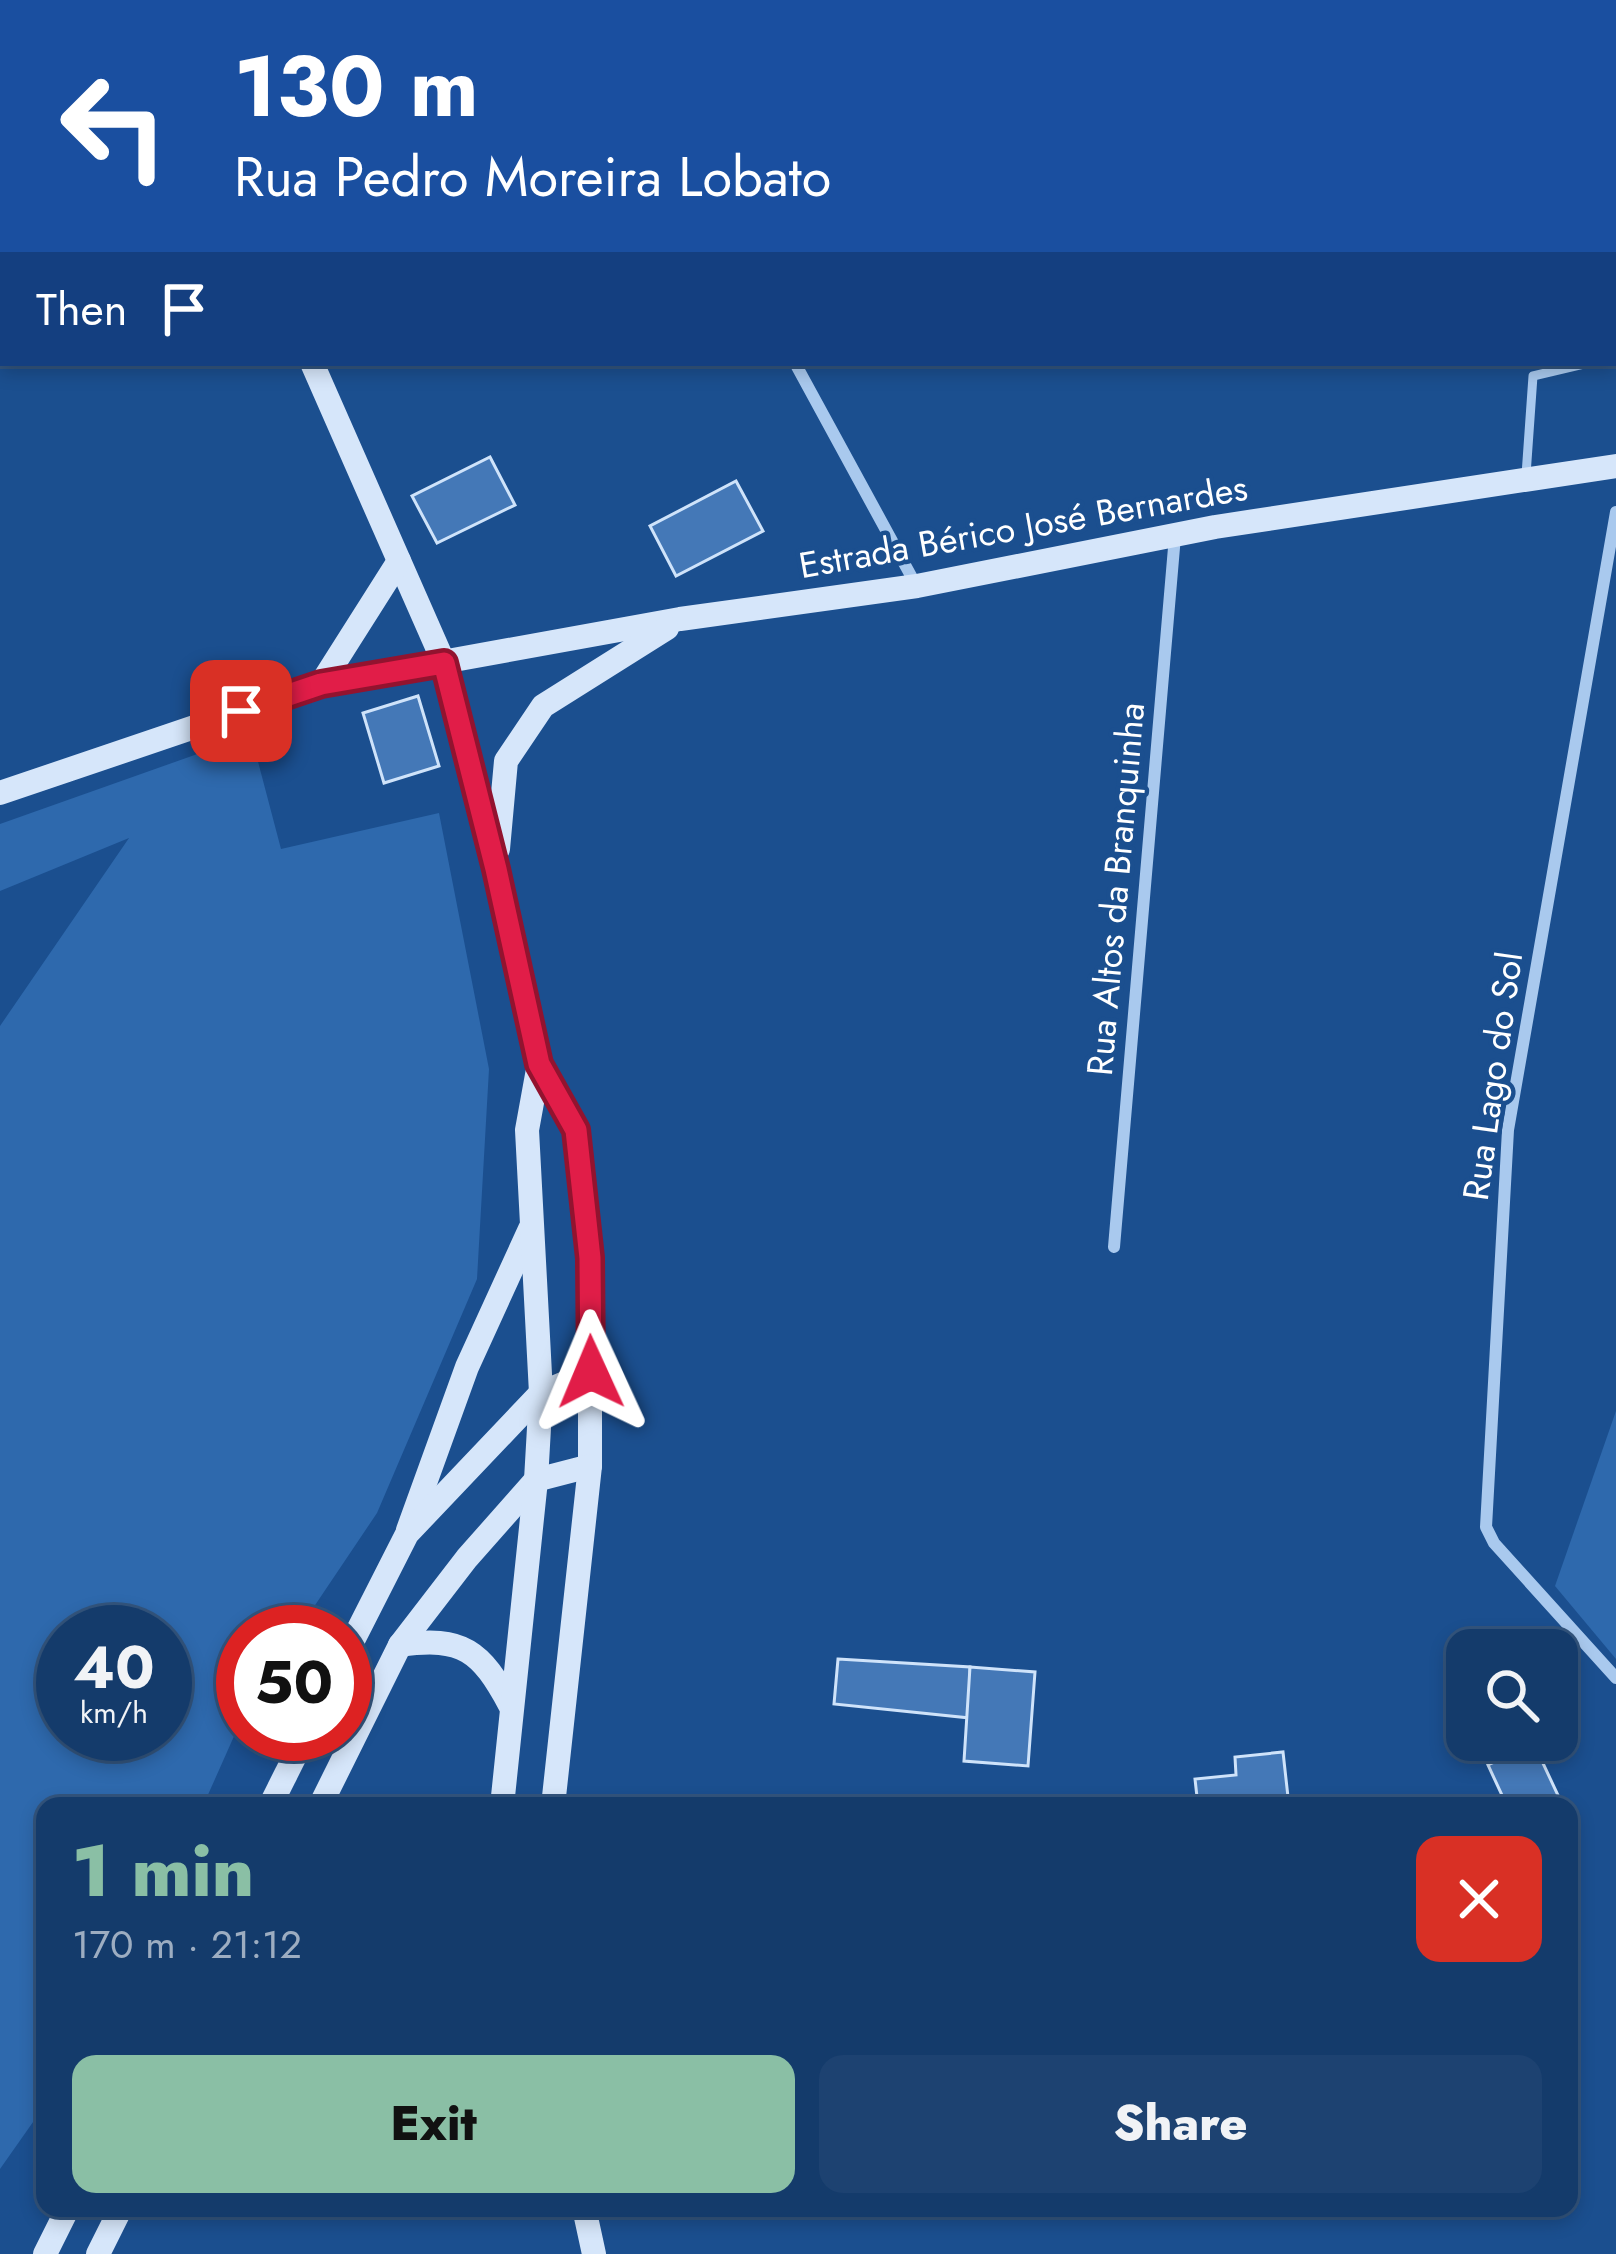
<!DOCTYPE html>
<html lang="en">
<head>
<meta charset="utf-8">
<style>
  :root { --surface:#143b6b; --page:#1d4271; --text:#f1f3f6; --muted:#9dadc1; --line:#33557e; --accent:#8abfa5 }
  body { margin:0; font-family:Jost,sans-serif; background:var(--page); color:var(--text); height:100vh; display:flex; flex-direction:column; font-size:45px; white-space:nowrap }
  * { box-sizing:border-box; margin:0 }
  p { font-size:39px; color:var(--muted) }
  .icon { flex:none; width:66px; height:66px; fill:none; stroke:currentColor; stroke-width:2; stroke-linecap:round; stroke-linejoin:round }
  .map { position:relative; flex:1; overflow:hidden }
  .drawer { position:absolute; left:36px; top:1797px; width:1542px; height:420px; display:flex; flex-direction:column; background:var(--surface); border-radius:24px; box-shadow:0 6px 18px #0003,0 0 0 3px var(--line) }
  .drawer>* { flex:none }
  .top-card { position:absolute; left:0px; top:0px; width:1617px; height:366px; box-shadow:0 6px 18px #0003,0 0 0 3px var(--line); background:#1a4fa0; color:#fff; overflow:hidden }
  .buttons { position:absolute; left:1446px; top:1629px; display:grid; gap:24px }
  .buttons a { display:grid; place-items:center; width:132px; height:132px; border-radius:24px; background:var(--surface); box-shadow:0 6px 18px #0003,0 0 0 3px var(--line); font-size:60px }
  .speed { position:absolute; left:36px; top:1605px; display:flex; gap:24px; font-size:60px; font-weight:700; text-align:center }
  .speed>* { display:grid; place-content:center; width:156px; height:156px; border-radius:50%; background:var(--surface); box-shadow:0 6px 18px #0003,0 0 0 3px var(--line); line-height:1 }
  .speed small { font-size:30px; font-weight:400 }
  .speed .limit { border:18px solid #d22; background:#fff; color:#111 }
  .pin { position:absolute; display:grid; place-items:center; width:102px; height:102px; color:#fff; margin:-51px; border-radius:24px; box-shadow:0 6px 18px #0006 }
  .me { position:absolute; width:132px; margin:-66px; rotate:359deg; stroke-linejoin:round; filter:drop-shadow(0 0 9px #0008) }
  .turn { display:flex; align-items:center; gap:42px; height:252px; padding:0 36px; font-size:54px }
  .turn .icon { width:156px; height:156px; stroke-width:2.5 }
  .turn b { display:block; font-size:84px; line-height:102px }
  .then { display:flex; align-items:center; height:114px; padding:0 36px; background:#0003; gap:24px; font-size:45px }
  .round { display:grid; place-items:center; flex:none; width:126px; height:126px; border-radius:24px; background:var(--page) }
  .overview { display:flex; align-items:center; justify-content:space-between; height:204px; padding:0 36px }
  h1 { font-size:72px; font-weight:800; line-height:90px; color:var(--accent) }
  .button { display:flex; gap:24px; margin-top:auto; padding:24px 36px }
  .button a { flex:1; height:138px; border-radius:24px; background:var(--accent); color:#111; font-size:48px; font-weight:800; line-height:138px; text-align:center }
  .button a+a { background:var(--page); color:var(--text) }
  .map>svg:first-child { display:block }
  .green { fill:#2e69ad; fill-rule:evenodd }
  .building { fill:#4478b7; stroke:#cfe3fa; stroke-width:3 }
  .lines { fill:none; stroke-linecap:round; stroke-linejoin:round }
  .lane { stroke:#a9c9ee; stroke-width:9 }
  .street { stroke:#a9c9ee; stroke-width:12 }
  .secondary { stroke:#d6e6fa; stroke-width:24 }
  .route-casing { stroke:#92132f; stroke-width:30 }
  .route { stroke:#e11d48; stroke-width:21 }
  .labels { text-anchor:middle; stroke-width:9; stroke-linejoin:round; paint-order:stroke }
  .street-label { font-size:36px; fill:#fff; stroke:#1b4f8f }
</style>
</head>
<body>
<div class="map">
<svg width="1616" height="2254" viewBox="0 0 1616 2254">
  <rect width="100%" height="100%" fill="#1b4f8f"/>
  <g class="green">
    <path d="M251 735 281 849 439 813 489 1069 477 1279 377 1513 297 1632H243V1716L203 1806H45V2105L0 2169V1026L129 838 0 891V824ZM63 1632H165V1734H63Z"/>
    <polygon points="1616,1411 1616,1659 1555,1586"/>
  </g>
  <g class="building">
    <polygon points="490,457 515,505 437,543 412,496"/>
    <polygon points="736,481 763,531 676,576 650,526"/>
    <polygon points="418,696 439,766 384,783 363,713"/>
    <polygon points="838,1659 970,1667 970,1718 834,1704"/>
    <polygon points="970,1667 1035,1672 1028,1766 964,1761"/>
    <polygon points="1534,1744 1563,1806 1507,1806 1488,1765"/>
    <polygon points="1283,1752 1289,1806 1198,1806 1195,1779 1236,1775 1235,1757"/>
  </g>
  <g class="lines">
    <g class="lane">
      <polyline points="1614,357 1616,357"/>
      <polyline points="1526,475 1533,376 1588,363"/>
    </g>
    <g class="street">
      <polyline points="597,0 598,3"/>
      <polyline points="0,210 3,209"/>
      <polyline points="795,363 916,585"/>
      <polyline points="1616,512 1508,1130 1486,1527 1494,1543 1616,1678"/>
      <polyline points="1114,1247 1175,536"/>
    </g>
    <g class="secondary">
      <polyline points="123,0 125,3"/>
      <polyline points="312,363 444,663 496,869 539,1064 576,1130 590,1258 590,1466 553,1806"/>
      <polyline points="321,684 399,561"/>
      <polyline points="0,793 321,684 680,619 917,586 1215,527 1616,466"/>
      <polyline points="498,849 506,761 543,706 667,628"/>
      <polyline points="408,1530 467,1367 530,1229"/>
      <path d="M400 1645C463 1636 481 1651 510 1705"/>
      <polyline points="345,1656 407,1534 541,1393 591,1372"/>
      <polyline points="270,1806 306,1734"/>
      <polyline points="320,1806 400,1645 467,1558 536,1480 590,1466"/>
      <polyline points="502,1806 536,1480 541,1393 527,1130 539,1064"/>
      <polyline points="584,2208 594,2254"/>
      <polyline points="45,2254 68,2208"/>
      <polyline points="98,2254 121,2208"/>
    </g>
  </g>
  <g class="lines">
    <g class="route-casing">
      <polyline id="route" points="241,711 321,684 444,663 496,869 539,1064 576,1130 590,1258 591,1372"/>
    </g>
    <use href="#route" class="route"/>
  </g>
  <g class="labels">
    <g class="street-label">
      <text transform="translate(1023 526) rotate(-10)" y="13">Estrada Bérico José Bernardes</text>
      <text transform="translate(1115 889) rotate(-85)" y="13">Rua Altos da Branquinha</text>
      <text transform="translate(1492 1076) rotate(-82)" y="13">Rua Lago do Sol</text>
    </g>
  </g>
</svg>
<div class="buttons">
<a><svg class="icon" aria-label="search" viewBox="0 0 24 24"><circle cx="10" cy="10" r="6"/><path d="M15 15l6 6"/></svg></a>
</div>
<div class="speed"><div>40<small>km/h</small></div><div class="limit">50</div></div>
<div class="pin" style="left:241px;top:711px;background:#d93025"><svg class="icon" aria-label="arrive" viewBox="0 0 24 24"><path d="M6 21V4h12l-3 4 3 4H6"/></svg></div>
<svg class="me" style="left:591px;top:1372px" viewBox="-20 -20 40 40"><path d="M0-17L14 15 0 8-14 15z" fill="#e11d48" stroke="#fff" stroke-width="4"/></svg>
<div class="top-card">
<div class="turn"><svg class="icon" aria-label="left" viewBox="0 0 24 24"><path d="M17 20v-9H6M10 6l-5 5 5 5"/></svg><div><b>130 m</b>Rua Pedro Moreira Lobato</div></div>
<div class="then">Then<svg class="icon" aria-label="arrive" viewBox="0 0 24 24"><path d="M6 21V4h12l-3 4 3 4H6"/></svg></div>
</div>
<section class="drawer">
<div class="overview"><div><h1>1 min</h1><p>170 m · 21:12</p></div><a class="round" style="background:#d93025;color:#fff"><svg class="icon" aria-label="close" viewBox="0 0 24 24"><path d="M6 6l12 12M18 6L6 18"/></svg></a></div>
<div class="button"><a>Exit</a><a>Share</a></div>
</section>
</div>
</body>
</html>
